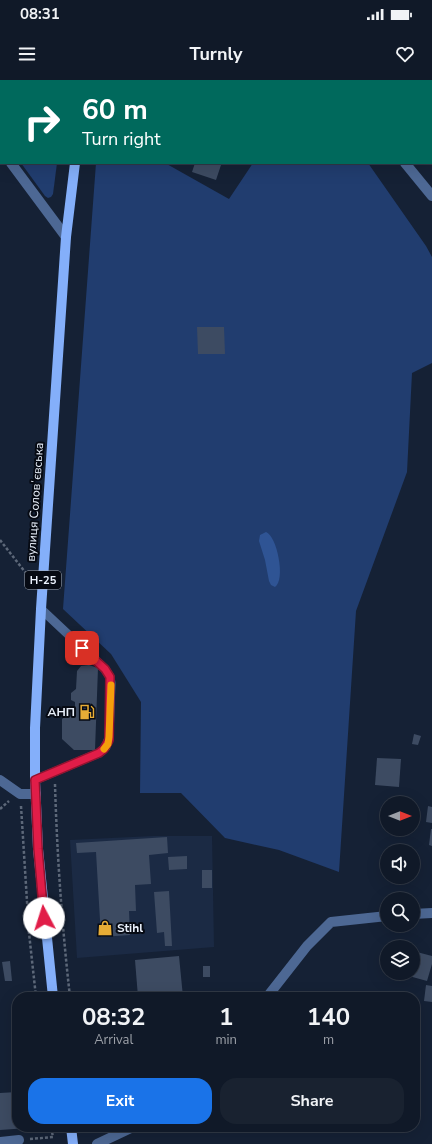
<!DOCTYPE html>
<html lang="en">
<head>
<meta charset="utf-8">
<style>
  :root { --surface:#101928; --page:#192230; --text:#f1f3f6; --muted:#9ca0a8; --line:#303845; --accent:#1a73e8 }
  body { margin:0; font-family:"Nunito Sans",sans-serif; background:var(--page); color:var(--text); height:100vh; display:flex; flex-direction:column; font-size:15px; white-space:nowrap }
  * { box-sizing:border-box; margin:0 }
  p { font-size:13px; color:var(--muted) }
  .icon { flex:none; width:22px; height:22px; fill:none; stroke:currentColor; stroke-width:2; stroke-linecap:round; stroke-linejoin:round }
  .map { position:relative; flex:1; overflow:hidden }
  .side { position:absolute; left:12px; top:912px; width:408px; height:140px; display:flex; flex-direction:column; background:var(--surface); border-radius:16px; box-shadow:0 4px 16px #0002,0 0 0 1px var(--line) }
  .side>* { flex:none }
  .hud { position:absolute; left:0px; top:0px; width:432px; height:84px; box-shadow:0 4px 16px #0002,0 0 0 1px var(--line); background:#00695c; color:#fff; overflow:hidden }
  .needle { width:26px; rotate:90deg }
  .controls { position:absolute; left:380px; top:716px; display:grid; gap:8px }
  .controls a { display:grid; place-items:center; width:40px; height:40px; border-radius:50%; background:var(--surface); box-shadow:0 4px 16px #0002,0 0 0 1px var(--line); font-size:20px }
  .pin { position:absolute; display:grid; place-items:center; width:34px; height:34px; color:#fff; margin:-17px; border-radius:8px; box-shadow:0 2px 6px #0006 }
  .me { position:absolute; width:44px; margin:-22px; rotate:355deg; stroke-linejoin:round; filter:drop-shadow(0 0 3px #0008) }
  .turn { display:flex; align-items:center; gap:14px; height:84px; padding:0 16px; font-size:18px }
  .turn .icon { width:52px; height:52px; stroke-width:2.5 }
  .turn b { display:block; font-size:28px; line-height:34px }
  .eta { display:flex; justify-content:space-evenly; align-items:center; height:68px; text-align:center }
  .eta b { font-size:24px; font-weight:700; line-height:28px }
  .cta { display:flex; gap:8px; margin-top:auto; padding:8px 16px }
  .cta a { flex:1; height:46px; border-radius:16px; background:var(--accent); color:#fff; font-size:16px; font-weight:700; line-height:46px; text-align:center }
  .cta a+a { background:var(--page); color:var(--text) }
  .status { display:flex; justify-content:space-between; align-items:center; height:28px; padding:0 20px; background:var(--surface); direction:ltr }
  .status svg { height:11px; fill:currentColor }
  header { display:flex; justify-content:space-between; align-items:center; height:52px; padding:0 16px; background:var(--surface); font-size:18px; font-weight:700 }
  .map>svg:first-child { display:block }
  .built { fill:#1b2a44 }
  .green { fill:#213d6f }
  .water { fill:#2f5494 }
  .building { fill:#3d4b62 }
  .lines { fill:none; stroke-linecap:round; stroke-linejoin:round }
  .path { stroke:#5d6879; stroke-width:2.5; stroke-dasharray:3 2; stroke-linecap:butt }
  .lane { stroke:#4d6894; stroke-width:9 }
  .street { stroke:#4d6894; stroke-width:10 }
  .primary { stroke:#84affa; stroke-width:10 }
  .route-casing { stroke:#92132f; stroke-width:10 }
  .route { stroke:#e11d48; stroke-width:7 }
  .slow { stroke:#f59e0b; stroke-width:7 }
  .labels { text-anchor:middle; stroke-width:4; stroke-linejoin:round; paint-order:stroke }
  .shield { fill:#060a13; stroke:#a6acb6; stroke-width:1 }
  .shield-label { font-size:11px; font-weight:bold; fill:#eaf1fc }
  .street-label { font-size:12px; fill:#eaf1fc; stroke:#060a13 }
  .poi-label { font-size:12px; font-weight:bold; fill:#eaf1fc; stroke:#060a13; text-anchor:end }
</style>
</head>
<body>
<div class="status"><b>08:31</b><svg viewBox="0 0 49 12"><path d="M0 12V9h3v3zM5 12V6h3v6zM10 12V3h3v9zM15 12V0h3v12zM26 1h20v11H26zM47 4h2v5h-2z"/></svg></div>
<header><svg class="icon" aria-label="menu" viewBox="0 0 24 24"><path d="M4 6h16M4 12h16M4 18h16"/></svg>Turnly<svg class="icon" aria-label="heart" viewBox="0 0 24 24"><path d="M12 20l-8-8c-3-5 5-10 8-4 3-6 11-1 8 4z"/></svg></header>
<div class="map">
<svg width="432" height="1064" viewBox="0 0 432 1064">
  <rect width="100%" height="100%" fill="#152135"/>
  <polygon class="built" points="153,756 212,756 214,867 77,878 70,760"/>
  <g class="green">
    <polygon points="21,83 57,83 53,114 51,117 48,118 45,116"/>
    <polygon points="96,83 165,83 229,119 253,83 368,83 426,166 432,177 432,283 412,293 407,392 356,531 339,792 279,770 225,758 181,713 140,713 141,622 111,574 63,529"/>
  </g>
  <path class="water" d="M266 452C277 456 286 500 275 507L271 505 269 501 265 480 259 461 260 455Z"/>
  <g class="building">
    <polygon points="195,83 217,83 221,85 216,100 192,92"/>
    <polygon points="197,247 224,247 225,274 198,274"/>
    <polygon points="89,585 98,588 95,670 74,670 62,659 62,639 75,629 75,622 71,620 71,613 76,609 77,591 81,586"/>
    <polygon points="414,654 421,656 418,665 412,664"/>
    <polygon points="377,678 401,679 399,707 375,705"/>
    <polygon points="428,726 432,727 432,743 426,742"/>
    <polygon points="431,749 432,749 432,766 429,765"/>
    <polygon points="167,757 168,773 149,775 151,804 135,805 136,831 129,831 130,855 101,857 96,772 77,773 76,763"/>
    <polygon points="187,776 187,789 169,790 168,777"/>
    <rect x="202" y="790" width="10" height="18"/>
    <polygon points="169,811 172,866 165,866 164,852 157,853 154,812"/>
    <polygon points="413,871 432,876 432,884 427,901 398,893 413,893"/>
    <polygon points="179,876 183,917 138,917 135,880"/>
    <polygon points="10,881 12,901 5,901 2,882"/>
    <rect x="203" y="886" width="7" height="11"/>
    <polygon points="426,905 432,906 432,922 424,921"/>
    <polygon points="17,1012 17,1047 28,1047 28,1048 0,1050 0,1013"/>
  </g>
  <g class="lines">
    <g class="path">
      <polyline points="40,1 41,0"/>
      <polyline points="0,29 1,29"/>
      <polyline points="0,460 29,497"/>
      <path d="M55 704C57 775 62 846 70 917"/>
      <polyline points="21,726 29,853 36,917"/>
      <polyline points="0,729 9,721"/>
      <polyline points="30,1059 53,1057 51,1047"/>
    </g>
    <polyline class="lane" points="35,700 99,673 106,667 109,657 111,603 110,597 105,589 41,529"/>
    <g class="street">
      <polyline points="333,0 334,1"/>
      <polyline points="0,68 1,69"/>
      <polyline points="11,83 66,157"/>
      <polyline points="405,83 432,116"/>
      <polyline points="0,700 20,714 36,714"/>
      <polyline points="413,834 432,833"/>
      <polyline points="267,917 307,866 331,842 387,836"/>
      <polyline points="0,1062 19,1060"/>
      <polyline points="97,1064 133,1047"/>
    </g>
    <g class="primary">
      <polyline points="85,1 85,0"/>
      <polyline points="53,917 38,769 35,700 35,648 41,529 66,157 75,83"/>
      <polyline points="71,1047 73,1064"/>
    </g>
  </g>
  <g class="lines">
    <g class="route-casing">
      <polyline id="route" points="44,838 38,769 35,700 99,673 104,669 109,660 110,597 105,589 82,568"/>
    </g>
    <use href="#route" class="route"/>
    <polyline class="slow" points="104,669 108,664 109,657 111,605"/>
  </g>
  <defs>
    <g id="fuel-bare" transform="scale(1.2)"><path d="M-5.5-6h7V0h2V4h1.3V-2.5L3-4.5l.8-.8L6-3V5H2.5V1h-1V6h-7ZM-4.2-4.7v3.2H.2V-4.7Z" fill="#e6ac36" stroke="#060a13" stroke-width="2.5" paint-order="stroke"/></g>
    <g id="shop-bare" transform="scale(1.2)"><path d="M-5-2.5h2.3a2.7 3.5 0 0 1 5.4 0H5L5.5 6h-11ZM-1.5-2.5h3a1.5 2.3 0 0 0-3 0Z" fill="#e6ac36" stroke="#060a13" stroke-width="2.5" paint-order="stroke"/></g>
  </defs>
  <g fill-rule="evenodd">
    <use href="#fuel-bare" x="87" y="632"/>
    <use href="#shop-bare" x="105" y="848"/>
  </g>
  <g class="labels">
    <rect class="shield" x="25" y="491" width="36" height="18" rx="3"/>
    <g class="shield-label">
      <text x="43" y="504">Н-25</text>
    </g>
    <g class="street-label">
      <text transform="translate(35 422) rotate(-86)" y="4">вулиця Соловʼєвська</text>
    </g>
    <g class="poi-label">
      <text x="75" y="636">АНП</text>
      <text x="117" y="852" text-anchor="start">Stihl</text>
    </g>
  </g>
</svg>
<div class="controls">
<a><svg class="needle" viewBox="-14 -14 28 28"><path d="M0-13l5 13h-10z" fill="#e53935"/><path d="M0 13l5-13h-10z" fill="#9ca0a8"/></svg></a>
<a><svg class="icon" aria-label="sound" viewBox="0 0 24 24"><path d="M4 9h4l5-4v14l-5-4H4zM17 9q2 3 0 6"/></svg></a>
<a><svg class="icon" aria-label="search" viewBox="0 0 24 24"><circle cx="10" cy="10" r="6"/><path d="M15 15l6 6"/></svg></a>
<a><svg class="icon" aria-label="layers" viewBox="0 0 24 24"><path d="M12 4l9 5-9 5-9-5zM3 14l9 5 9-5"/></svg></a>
</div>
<div class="pin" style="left:82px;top:568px;background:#d93025"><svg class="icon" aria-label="arrive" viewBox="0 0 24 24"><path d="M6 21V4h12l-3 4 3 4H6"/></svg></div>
<svg class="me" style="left:44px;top:838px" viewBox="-20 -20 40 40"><circle r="19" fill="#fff"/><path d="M0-13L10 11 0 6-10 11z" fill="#e11d48"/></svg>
<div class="hud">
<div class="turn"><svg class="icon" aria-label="right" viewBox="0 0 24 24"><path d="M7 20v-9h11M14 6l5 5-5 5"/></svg><div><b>60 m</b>Turn right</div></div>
</div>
<section class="side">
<div class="eta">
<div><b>08:32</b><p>Arrival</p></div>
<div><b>1</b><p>min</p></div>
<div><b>140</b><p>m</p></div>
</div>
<div class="cta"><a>Exit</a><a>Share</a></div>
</section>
</div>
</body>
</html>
